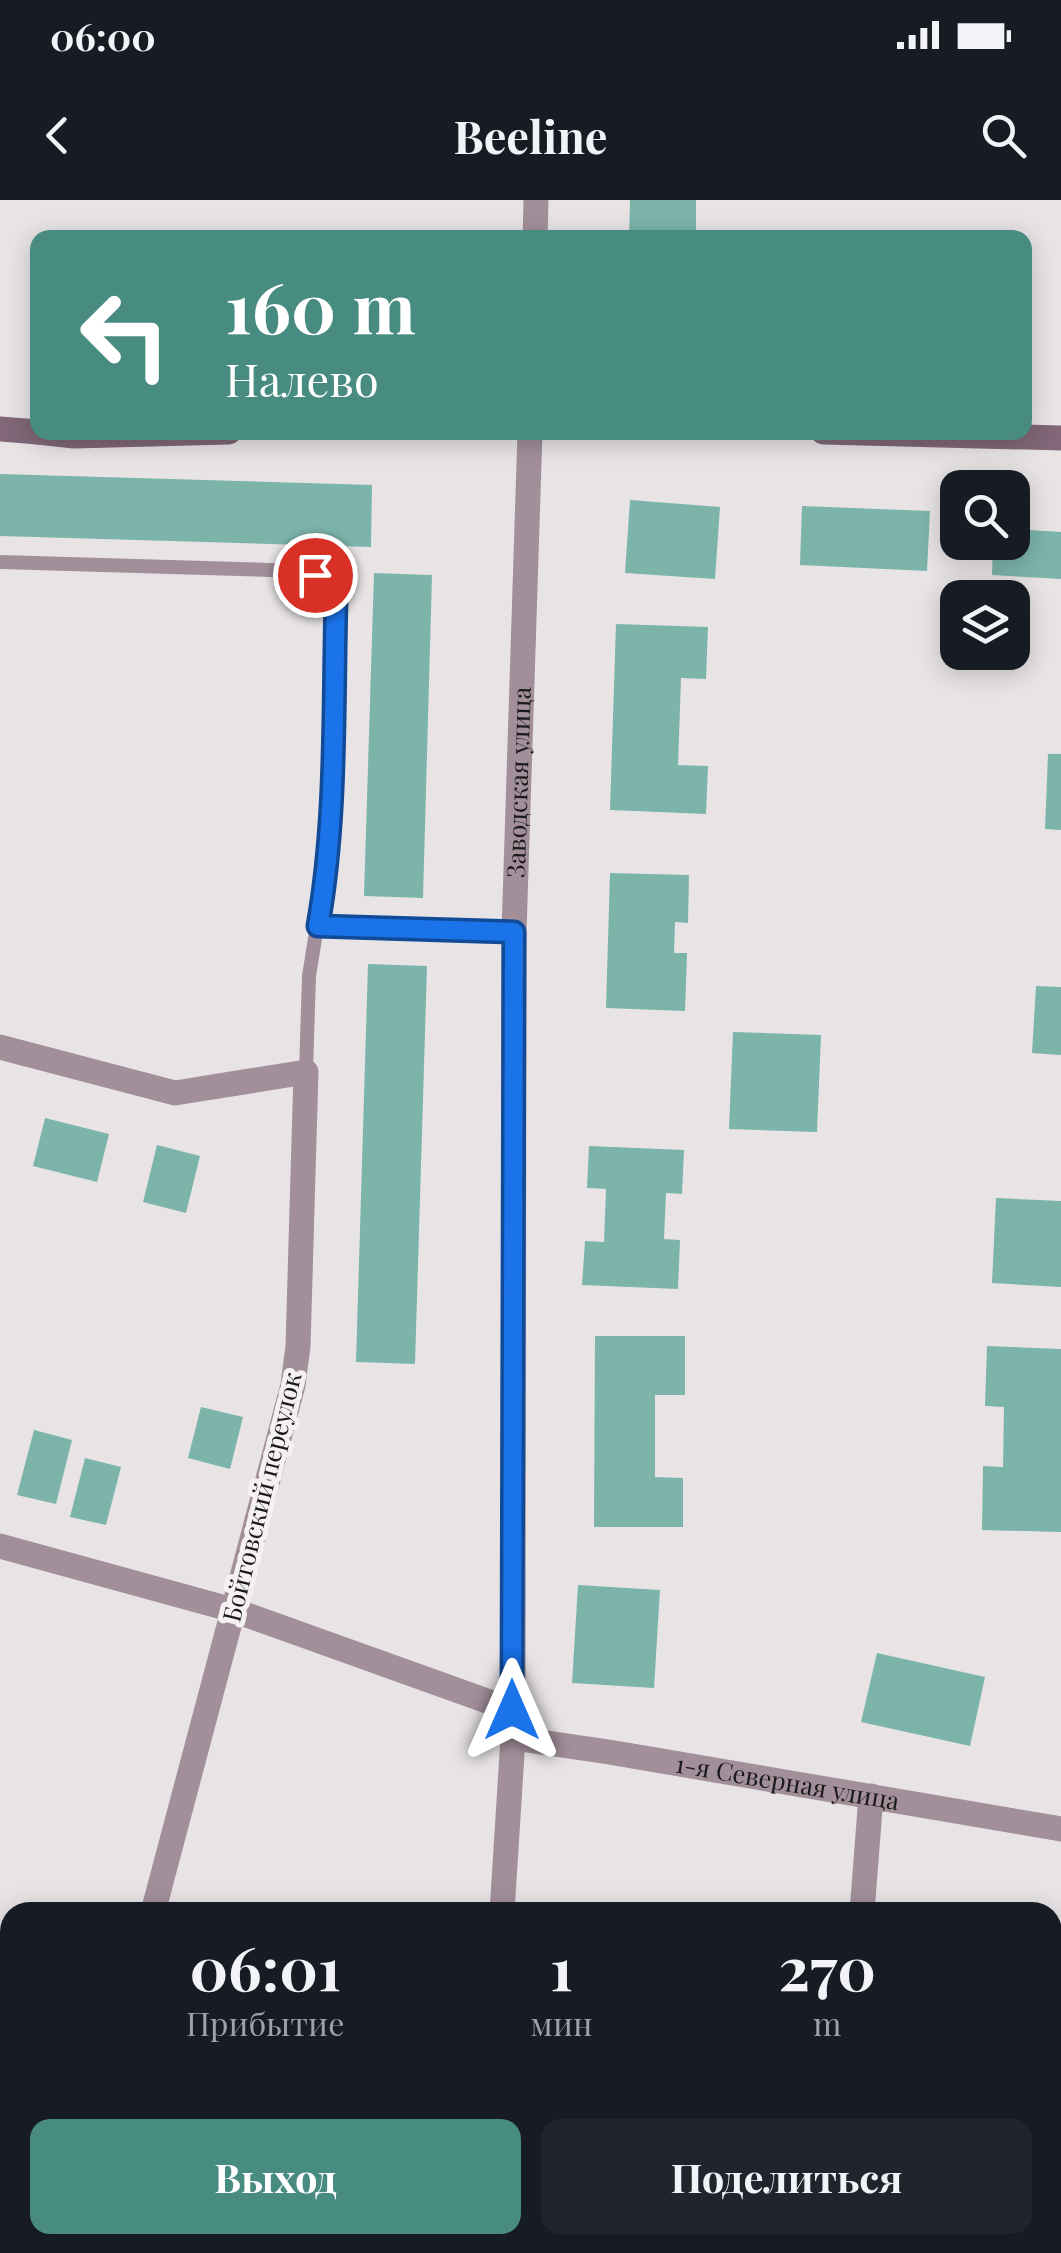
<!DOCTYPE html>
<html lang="ru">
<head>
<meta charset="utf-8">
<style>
  :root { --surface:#171b24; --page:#20242c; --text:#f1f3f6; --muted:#9ea1a6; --accent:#488c81 }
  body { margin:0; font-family:"Playfair Display",serif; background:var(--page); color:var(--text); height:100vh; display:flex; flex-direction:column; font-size:38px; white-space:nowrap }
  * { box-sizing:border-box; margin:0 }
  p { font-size:32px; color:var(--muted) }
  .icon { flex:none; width:55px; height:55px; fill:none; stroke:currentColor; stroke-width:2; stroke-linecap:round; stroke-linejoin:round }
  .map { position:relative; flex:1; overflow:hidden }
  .sheet { position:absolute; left:0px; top:1702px; width:1062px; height:352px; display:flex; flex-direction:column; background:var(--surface); border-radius:30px 30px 0 0; box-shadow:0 5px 25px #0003 }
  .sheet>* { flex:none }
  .guide { position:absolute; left:30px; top:30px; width:1002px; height:210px; border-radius:20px; box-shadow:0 5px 25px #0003; background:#488c81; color:#fff; overflow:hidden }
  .buttons { position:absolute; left:940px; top:270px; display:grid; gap:20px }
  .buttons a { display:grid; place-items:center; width:90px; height:90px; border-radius:20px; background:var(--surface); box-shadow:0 5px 25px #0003; font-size:50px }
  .pin { position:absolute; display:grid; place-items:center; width:85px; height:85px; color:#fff; margin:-42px; border:5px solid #fff; border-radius:50%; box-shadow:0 2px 10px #0007 }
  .me { position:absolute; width:110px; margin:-55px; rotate:0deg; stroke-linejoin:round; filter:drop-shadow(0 0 8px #0008) }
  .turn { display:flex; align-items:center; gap:35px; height:210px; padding:0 30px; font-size:45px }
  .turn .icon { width:130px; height:130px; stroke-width:2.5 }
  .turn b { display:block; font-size:70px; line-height:85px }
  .eta { display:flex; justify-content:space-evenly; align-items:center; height:170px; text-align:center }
  .eta b { font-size:60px; font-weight:700; line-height:70px }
  .button { display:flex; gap:20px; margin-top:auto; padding:20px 30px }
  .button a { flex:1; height:115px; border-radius:20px; background:var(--accent); color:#fff; font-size:40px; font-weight:700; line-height:115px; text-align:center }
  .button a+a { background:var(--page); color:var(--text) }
  .status { display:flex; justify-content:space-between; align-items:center; height:70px; padding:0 50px; background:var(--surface); direction:ltr }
  .status svg { height:28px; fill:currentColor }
  header { display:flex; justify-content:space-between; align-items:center; height:130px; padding:0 30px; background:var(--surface); font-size:45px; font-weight:700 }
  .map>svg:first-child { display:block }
  .building { fill:#7cb4aa }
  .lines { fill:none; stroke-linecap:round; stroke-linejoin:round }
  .lane { stroke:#a28f9a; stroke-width:14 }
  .street { stroke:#a28f9a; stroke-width:25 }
  .secondary { stroke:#816777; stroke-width:25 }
  .route-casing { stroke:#114b97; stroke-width:25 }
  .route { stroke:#1a73e8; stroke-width:18 }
  .labels { text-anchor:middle; stroke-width:10; stroke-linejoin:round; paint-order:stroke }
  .street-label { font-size:25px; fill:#1b1a1a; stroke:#f5f1f3 }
</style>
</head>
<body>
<div class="status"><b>06:00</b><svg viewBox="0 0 49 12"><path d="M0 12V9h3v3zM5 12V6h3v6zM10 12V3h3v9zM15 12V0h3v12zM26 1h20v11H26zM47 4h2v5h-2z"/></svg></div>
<header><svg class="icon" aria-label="back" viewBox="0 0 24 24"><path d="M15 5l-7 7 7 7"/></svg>Beeline<svg class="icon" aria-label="search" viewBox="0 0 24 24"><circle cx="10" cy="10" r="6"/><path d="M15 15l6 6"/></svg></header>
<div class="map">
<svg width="1061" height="2053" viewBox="0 0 1061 2053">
  <rect width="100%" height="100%" fill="#e8e4e6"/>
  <g class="building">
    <polygon points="630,0 696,0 696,38 629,38"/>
    <polygon points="0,274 372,285 371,347 0,336"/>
    <polygon points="630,300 720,307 715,379 625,373"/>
    <polygon points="802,306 930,311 927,371 800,365"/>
    <polygon points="1012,329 1061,332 1061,379 992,375 993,342 1012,342"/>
    <polygon points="374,373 432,375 423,698 364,696"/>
    <polygon points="616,424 708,427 706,479 681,478 678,565 708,566 706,614 610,610"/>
    <polygon points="1048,554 1061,554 1061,630 1045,629"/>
    <polygon points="610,673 689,675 688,723 675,722 674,753 687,753 685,811 606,808"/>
    <polygon points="368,764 427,766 415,1164 356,1162"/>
    <polygon points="1036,786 1061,787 1061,855 1032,853"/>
    <polygon points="733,832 821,835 817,932 729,929"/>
    <polygon points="45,918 109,934 97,982 33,966"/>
    <polygon points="157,945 200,956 186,1013 143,1002"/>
    <polygon points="589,946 684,950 682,994 666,993 664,1039 680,1040 678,1089 582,1085 585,1041 604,1042 606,989 587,988"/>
    <polygon points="996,998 1061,1001 1061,1087 992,1083"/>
    <polygon points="595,1136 685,1136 685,1195 655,1195 655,1277 683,1278 683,1327 594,1327"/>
    <polygon points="987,1146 1061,1149 1061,1332 982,1330 983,1266 1003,1267 1004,1207 985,1206"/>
    <polygon points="201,1207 243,1217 230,1269 188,1258"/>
    <polygon points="34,1230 72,1240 56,1304 17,1295"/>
    <polygon points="85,1258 121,1267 106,1325 70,1317"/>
    <polygon points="578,1385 660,1390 654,1488 572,1483"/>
    <polygon points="877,1453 985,1477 970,1546 861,1522"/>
  </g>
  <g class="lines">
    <g class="lane">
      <path d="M0 362 303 371C320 377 328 384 336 400L328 657 309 776 306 872"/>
      <polyline points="318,726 514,732"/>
    </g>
    <g class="street">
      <polyline points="535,38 536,0"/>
      <polyline points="0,847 175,893 306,872 298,1146 293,1185 153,1712"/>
      <polyline points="0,1346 233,1410 512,1510"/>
      <path id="s1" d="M513 1538 609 1552 1061 1629"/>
      <path id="s2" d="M502 1712 513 1538 514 732 530 232"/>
      <polyline points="862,1712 871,1596"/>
      <polyline points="0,1829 10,1830"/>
      <polyline points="487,2053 488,2045"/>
      <polyline points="836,2053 837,2045"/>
    </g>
    <g class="secondary">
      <polyline points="0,229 38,232"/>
      <polyline points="38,232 74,236 229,232"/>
      <polyline points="823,232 1061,238"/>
    </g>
  </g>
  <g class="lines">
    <g class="route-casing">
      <path id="route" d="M315 375 330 388 336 400C333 508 337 619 318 726L514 732 512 1510"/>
    </g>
    <use href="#route" class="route"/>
  </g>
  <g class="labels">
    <g class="street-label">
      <text dy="9" stroke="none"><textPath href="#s2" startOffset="1130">Заводская улица</textPath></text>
      <text transform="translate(262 1297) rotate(-76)" y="9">Бойтовский переулок</text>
      <text dy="9" stroke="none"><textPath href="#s1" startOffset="278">1-я Северная улица</textPath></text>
    </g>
  </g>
</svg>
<div class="buttons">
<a><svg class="icon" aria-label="search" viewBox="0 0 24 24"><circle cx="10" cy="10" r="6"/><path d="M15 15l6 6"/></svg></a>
<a><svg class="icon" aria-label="layers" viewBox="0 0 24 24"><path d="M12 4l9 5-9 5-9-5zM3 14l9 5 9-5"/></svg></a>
</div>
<div class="pin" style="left:315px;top:375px;background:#d93025"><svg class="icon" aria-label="arrive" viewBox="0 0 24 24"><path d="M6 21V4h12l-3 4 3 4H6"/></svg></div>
<svg class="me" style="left:512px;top:1510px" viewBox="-20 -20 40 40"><path d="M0-17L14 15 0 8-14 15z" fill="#1a73e8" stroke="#fff" stroke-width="4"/></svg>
<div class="guide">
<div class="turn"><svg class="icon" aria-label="left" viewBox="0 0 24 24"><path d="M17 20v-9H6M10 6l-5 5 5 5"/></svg><div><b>160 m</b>Налево</div></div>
</div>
<section class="sheet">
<div class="eta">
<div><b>06:01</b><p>Прибытие</p></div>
<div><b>1</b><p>мин</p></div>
<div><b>270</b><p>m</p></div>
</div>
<div class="button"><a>Выход</a><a>Поделиться</a></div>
</section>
</div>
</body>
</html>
